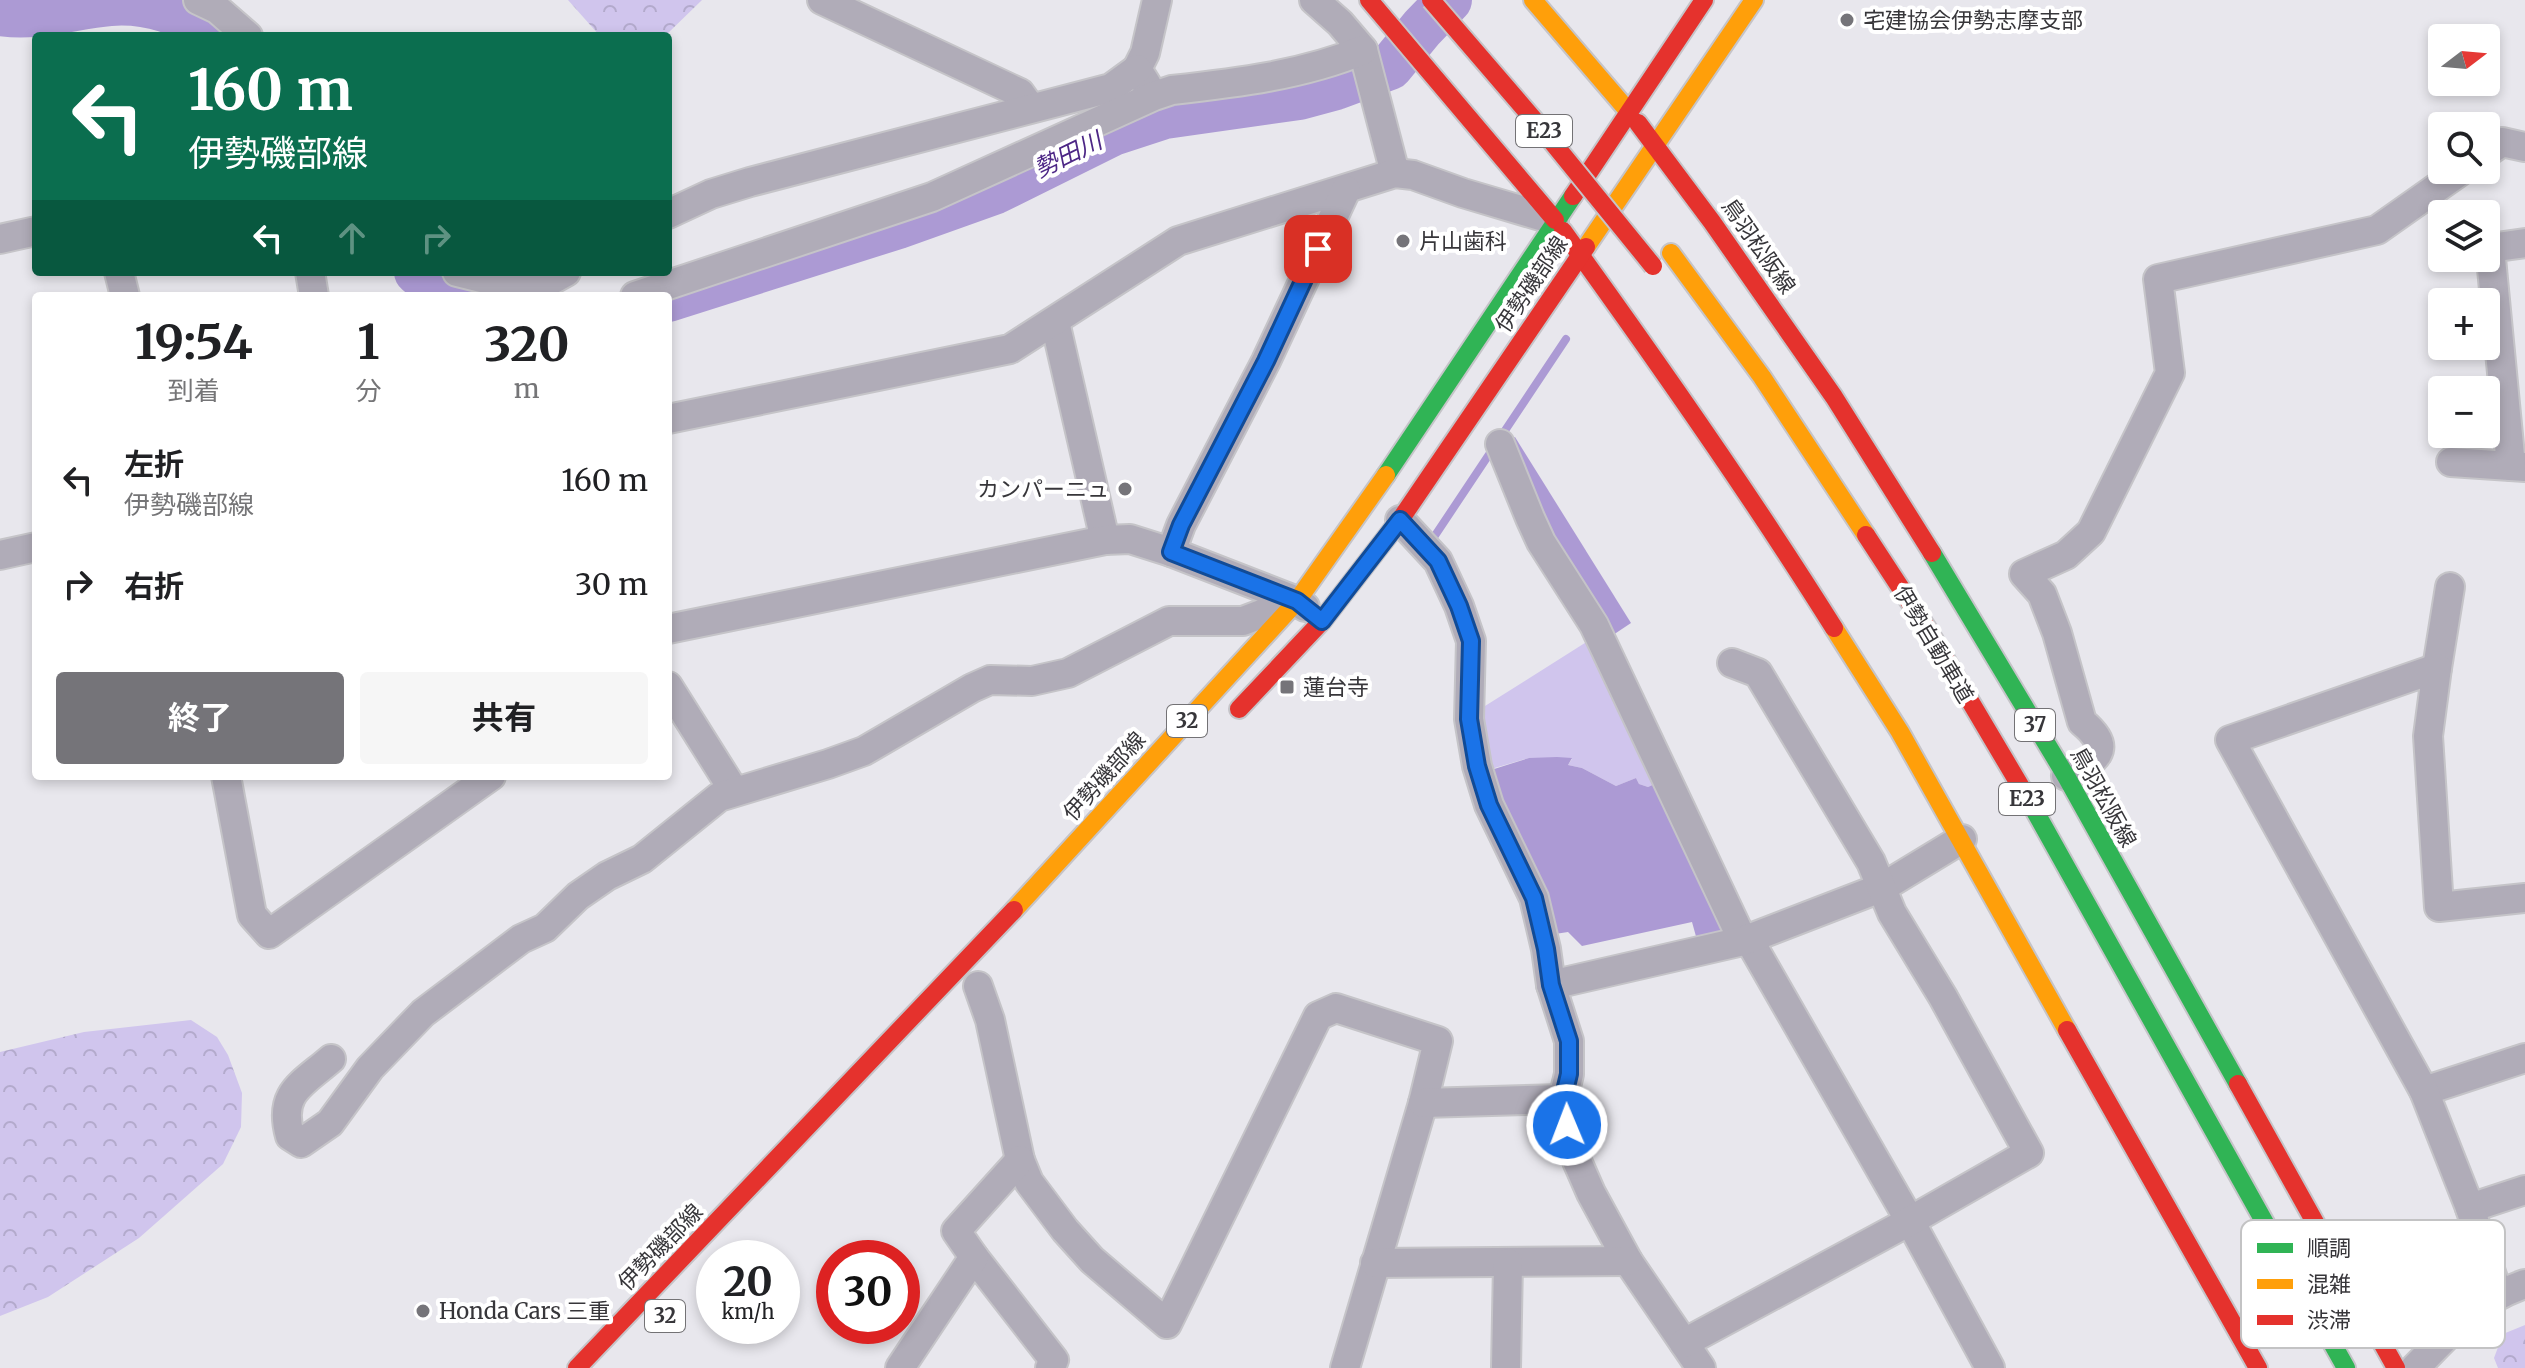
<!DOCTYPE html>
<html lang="ja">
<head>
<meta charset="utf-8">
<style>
  :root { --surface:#fff; --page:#f6f6f6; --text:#202124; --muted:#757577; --accent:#757479 }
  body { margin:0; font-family:Merriweather,"Noto Sans JP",serif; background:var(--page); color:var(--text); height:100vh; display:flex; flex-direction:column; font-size:30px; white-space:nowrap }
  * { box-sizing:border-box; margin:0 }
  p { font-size:26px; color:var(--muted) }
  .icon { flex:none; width:44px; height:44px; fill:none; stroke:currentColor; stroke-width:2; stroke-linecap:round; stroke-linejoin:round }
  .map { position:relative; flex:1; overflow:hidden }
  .drawer { position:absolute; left:32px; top:292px; width:640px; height:488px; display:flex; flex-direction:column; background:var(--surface); border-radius:8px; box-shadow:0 4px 12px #0003 }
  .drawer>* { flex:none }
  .banner { position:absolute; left:32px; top:32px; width:640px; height:244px; border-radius:8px; box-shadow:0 4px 12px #0003; background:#0b6e4f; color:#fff; overflow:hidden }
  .needle { width:52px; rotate:74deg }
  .buttons { position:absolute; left:2428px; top:24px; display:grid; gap:16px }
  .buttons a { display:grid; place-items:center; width:72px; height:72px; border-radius:8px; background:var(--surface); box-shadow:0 4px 12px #0003; font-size:40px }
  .speed { position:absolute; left:696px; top:1240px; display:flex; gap:16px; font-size:40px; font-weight:700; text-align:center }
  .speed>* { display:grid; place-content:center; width:104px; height:104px; border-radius:50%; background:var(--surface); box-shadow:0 4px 12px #0003; line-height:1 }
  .speed small { font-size:20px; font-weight:400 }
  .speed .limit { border:12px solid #d22; background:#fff; color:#111 }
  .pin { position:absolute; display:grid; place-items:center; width:68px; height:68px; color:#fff; margin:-34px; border-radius:16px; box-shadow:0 4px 12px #0006 }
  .me { position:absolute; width:88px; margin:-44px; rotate:359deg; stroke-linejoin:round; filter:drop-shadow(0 0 6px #0008) }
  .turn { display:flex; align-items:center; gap:28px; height:168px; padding:0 24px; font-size:36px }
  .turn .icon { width:104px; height:104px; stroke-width:2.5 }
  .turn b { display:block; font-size:56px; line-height:68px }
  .lanes { display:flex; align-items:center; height:76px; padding:0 24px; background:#0003; justify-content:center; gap:40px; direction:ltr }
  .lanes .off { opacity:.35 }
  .eta { display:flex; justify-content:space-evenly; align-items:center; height:136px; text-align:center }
  .eta b { font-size:48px; font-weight:700; line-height:56px }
  .action { display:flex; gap:16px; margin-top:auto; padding:16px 24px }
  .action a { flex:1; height:92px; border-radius:8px; background:var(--accent); color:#fff; font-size:32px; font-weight:700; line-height:92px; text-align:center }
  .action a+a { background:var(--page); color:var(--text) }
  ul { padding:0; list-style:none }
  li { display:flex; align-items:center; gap:24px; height:104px; padding:0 24px }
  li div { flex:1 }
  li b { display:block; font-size:30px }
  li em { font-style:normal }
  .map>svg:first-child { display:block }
  .green { fill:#d0c5ed }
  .forest { fill:url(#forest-crowns) }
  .water { fill:#ac9ad4 }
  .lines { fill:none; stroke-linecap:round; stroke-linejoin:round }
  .stream { stroke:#ac9ad4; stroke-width:8 }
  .river { stroke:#ac9ad4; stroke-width:46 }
  .street-casing { stroke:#c5c4c8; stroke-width:32 }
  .fast-casing { stroke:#c5c4c8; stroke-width:22 }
  .slow-casing { stroke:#c5c4c8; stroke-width:22 }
  .jam-casing { stroke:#c5c4c8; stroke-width:22 }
  .street { stroke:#b0acb8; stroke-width:28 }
  .fast { stroke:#30b455; stroke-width:18 }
  .slow { stroke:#ff9f0a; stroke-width:18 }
  .jam { stroke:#e5322d; stroke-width:18 }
  .jam-bridge-casing { stroke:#c5c4c8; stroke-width:22; stroke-linecap:butt }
  .jam-bridge { stroke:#e5322d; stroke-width:18 }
  .route-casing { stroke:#114b97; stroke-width:20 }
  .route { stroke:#1a73e8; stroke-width:14 }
  .poi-dot { fill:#757479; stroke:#fff; stroke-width:3 }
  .labels { text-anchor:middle; stroke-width:8; stroke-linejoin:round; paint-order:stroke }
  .shield { fill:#fff; stroke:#737275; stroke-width:2 }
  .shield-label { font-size:20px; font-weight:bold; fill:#37363a }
  .poi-label { font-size:22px; fill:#37363a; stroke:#fff; text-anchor:start }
  .street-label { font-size:22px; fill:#37363a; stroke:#fff }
  .water-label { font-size:24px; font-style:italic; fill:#4d2786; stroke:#fff }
  .key { fill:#fff; stroke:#c3c3c4; stroke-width:2 }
  .key-label { font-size:22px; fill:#37363a }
</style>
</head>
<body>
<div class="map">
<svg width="2525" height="1368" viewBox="0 0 2525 1368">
  <defs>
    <pattern id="forest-crowns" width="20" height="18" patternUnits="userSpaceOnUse" patternTransform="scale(2)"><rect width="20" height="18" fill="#d0c5ed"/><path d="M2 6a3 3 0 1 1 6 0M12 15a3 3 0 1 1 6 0" fill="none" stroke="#b3aacc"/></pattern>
  </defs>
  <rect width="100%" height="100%" fill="#e8e7ed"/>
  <polygon class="green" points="1588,641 1661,781 1648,787 1639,784 1636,778 1616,786 1582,768 1568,765 1572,759 1529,758 1491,769 1482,719 1485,706"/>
  <g class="forest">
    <polygon points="568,0 702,0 665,36 600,36"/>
    <polygon points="191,1020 217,1037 228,1055 242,1093 241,1127 223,1164 139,1238 48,1297 0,1316 0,1052 84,1032"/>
    <polygon points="2525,1325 2525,1368 2498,1368 2494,1358 2503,1334"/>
  </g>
  <g class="water">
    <polygon points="1515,437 1631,623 1610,637 1545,537 1506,441"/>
    <polygon points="1557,757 1572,758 1568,765 1582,768 1616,786 1636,778 1639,784 1648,787 1661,781 1729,931 1697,940 1692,922 1582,946 1568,932 1555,934 1499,799 1491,770 1529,758"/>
  </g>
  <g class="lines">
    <polyline class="stream" points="1434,537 1566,339"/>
    <g class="river">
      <path d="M0 13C38 19 73 6 110 3 147 0 186 12 214 36"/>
      <polyline points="417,272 436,288 455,296"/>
      <polyline points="668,299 898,226 996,191 1113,133 1165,116 1299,97 1336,87 1390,67 1422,28 1449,0"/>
    </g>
    <g class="street-casing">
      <g id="street">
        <polyline points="198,0 217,9 248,36"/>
        <polyline points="822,0 1020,93 1030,107"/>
        <polyline points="1314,0 1340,23 1363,50 1395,173"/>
        <polyline points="1147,85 1137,69 1145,53 1157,0"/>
        <polyline points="2486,153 2502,142 2525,147"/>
        <polyline points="668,214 711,194 750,182 1111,88 1137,69"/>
        <polyline points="0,239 36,231"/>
        <polyline points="119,272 125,296"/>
        <polyline points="310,272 314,296"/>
        <polyline points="457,272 526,289 548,282 566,272"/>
        <path d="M635 296 932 197 1154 96 1172 90C1236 83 1303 75 1363 50"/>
        <polyline points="1055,322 1105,540"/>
        <polyline points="668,419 1010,349 1178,241 1395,173 1413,175 1463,193 1554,220"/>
        <polyline points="1500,444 1530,518 1541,542 1594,625 1743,941"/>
        <polyline points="2451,462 2525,467"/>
        <polyline points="2511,466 2490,248 2525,243"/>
        <polyline points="1400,520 1438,561 1459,606 1471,641 1469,719 1477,766 1489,805 1534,898 1546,949 1551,985 1569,1041 1569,1074 1563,1099 1577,1161 1591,1193 1628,1261 1701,1368"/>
        <polyline points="1171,552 1181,525 1266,361 1346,190"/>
        <polyline points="0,555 36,547"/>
        <polyline points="668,629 1105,540 1130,539 1171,552 1297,601 1305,607"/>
        <polyline points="2437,668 2450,587"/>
        <polyline points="668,686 734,791"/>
        <polyline points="226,776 252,915 269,934 491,776"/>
        <path d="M2066 776C2094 761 2116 750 2082 722L2057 633 2042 594 2024 574 2066 555 2091 532 2170 373 2158 279 2377 230 2462 170"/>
        <polyline points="1748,938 1910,1221 1990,1368"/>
        <polyline points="1551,985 1743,941 1883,887 1962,839"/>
        <polyline points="978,986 990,1020 1020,1160 1029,1182 1065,1230 1092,1260 1167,1324 1318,1016 1336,1008 1438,1041 1423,1103 1345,1368"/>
        <path d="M331 1059C301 1085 278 1093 290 1136L301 1143 330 1123 370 1068 423 1013 521 939 545 928 578 896 607 876 642 859 719 797 828 764 864 751 972 688 990 680 1032 681 1068 673 1169 621H1243L1285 605"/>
        <polyline points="2424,1091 2525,1058"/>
        <polyline points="1423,1103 1563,1099"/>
        <polyline points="2470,1208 2525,1190"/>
        <polyline points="974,1257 1054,1360 1050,1368"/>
        <polyline points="1375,1263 1628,1261"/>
        <polyline points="2498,1294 2470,1208 2424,1091 2230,740 2437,668 2428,736 2439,907 2525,898"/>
        <polyline points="1684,1343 1910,1221 2029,1153 1943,997 1892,913 1871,862 1758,673 1732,663"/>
        <polyline points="900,1368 974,1257 956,1231 1020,1160"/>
        <polyline points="1506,1368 1508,1263"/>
        <path d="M2415 1368C2451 1332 2475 1301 2525 1284"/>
      </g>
    </g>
    <g class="fast-casing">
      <g id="fast">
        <polyline points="1386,475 1573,196"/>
        <polyline points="1932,553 2066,776 2238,1084"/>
        <polyline points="2031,804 2346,1368"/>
      </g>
    </g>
    <g class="slow-casing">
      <g id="slow">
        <polyline points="1533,0 1629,112"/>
        <polyline points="1586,247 1754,0"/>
        <polyline points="1671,253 1762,377 1866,535"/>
        <polyline points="1834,628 1900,732 2067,1030"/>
        <polyline points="1014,910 1297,601 1386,475"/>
      </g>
    </g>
    <g class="jam-casing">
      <g id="jam">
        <polyline points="1369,0 1555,220"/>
        <polyline points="1638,123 1712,222 1834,397 1932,553"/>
        <polyline points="1573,196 1704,0"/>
        <path d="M1563 231C1657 361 1749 492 1834 628"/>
        <polyline points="1866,535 1928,630 2031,804"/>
        <polyline points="1239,709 1322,621 1400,520 1586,247"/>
        <polyline points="2067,1030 2258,1368"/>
        <polyline points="2238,1084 2396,1368"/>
        <polyline points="577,1368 1014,910"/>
      </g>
    </g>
    <use href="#street" class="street"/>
    <use href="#fast" class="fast"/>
    <use href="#slow" class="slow"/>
    <use href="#jam" class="jam"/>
    <g class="jam-bridge-casing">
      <polyline id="jam-bridge" points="1431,0 1536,122 1653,266"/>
    </g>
    <use href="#jam-bridge" class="jam-bridge"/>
  </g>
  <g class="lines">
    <g class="route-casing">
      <polyline id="route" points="1318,249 1266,361 1181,525 1171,552 1297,601 1322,621 1400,520 1438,561 1459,606 1471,641 1469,719 1477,766 1489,805 1534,898 1546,949 1551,985 1569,1041 1569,1074 1563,1099 1567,1125"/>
    </g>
    <use href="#route" class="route"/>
  </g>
  <g class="poi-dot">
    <circle cx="1847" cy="20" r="8"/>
    <circle cx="1403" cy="241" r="8"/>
    <circle cx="1125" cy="489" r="8"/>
    <rect x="1279" y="679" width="16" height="16" rx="4"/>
    <circle cx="423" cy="1311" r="8"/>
  </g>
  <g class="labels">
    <g class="shield">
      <rect x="1516" y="115" width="56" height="32" rx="6"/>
      <rect x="1167" y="705" width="40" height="32" rx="6"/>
      <rect x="2015" y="709" width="40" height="32" rx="6"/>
      <rect x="1999" y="783" width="56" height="32" rx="6"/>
      <rect x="645" y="1300" width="40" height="32" rx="6"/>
    </g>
    <g class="shield-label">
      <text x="1544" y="138">E23</text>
      <text x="1187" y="728">32</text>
      <text x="2035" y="732">37</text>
      <text x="2027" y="806">E23</text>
      <text x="665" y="1323">32</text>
    </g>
    <g class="poi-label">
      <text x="1863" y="28">宅建協会伊勢志摩支部</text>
      <text x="1419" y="249">片山歯科</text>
      <text x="1109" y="497" text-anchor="end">カンパーニュ</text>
      <text x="1303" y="695">蓮台寺</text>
      <text x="439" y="1319">Honda Cars 三重</text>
    </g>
    <g class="street-label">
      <text transform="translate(1759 246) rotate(55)" y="8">鳥羽松阪線</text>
      <text transform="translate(1531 284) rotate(-56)" y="8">伊勢磯部線</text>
      <text transform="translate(1934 644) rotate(59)" y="8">伊勢自動車道</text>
      <text transform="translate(1104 776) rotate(-48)" y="8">伊勢磯部線</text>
      <text transform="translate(2104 797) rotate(61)" y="8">鳥羽松阪線</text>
      <text transform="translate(660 1247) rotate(-46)" y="8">伊勢磯部線</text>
    </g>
    <g class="water-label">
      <text transform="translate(1068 155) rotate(-26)" y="8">勢田川</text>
    </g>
  </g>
  <rect x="2241" y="1220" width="264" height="128" rx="12" class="key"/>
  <rect x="2257" y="1243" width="36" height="10" fill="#30b455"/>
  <rect x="2257" y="1279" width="36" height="10" fill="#ff9f0a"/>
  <rect x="2257" y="1315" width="36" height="10" fill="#e5322d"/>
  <g class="key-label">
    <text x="2307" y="1256">順調</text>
    <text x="2307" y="1292">混雑</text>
    <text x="2307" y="1328">渋滞</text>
  </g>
</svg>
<div class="buttons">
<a><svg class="needle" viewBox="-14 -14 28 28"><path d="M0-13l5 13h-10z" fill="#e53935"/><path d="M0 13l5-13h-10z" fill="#757577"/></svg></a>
<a><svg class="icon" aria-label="search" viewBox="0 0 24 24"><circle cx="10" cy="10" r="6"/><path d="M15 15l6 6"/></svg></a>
<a><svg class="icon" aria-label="layers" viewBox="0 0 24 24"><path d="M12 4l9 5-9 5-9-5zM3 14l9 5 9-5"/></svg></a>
<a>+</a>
<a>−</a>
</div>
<div class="speed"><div>20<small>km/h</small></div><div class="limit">30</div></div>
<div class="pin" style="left:1318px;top:249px;background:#d93025"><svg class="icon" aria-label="arrive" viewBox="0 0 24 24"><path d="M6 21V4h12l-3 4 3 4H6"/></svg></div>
<svg class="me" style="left:1567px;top:1125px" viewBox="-20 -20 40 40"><circle r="17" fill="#1a73e8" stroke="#fff" stroke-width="3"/><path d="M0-11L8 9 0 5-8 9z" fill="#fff"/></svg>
<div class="banner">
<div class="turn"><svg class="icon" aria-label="left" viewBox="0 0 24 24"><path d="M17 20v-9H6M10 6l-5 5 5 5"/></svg><div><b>160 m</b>伊勢磯部線</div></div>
<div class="lanes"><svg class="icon" aria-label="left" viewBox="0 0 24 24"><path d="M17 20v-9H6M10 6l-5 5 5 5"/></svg><svg class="icon off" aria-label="ahead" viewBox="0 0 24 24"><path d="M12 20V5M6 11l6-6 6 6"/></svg><svg class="icon off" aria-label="right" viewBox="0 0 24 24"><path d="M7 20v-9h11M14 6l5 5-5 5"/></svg></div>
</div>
<section class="drawer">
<div class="eta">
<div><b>19:54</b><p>到着</p></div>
<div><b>1</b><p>分</p></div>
<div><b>320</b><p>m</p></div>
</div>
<ul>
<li><svg class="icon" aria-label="left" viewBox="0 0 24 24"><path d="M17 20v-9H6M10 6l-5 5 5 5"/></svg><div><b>左折</b><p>伊勢磯部線</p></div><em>160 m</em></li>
<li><svg class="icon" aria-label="right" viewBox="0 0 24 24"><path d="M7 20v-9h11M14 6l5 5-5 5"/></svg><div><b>右折</b></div><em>30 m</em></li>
</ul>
<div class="action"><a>終了</a><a>共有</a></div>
</section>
</div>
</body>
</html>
